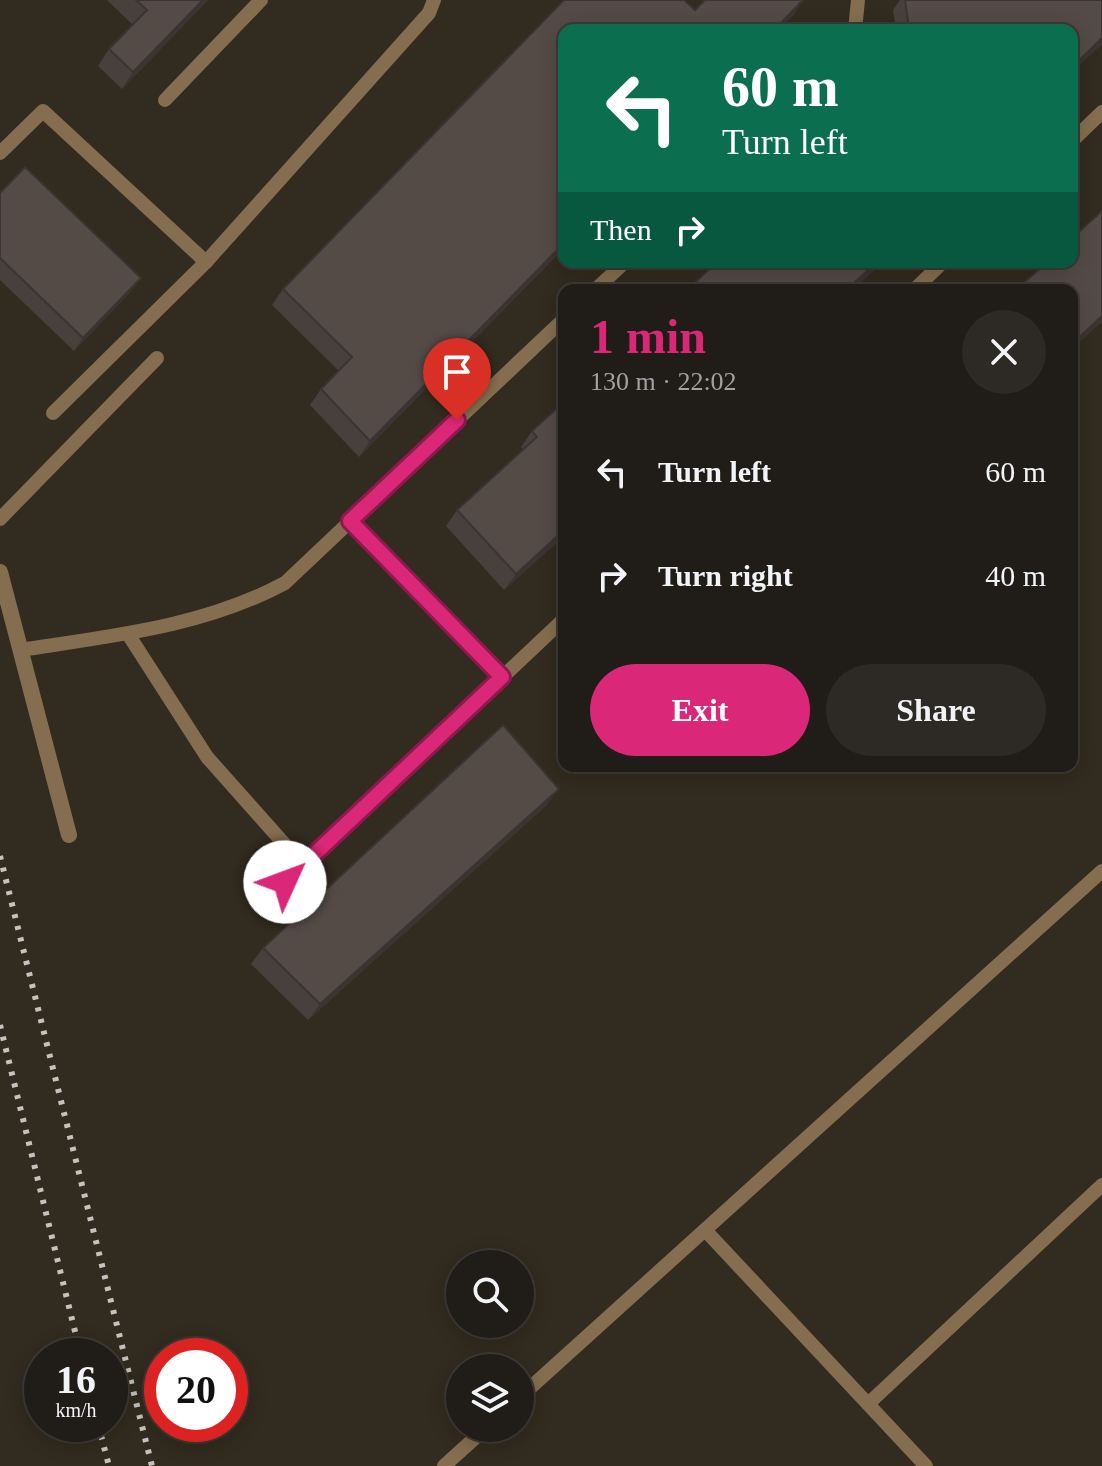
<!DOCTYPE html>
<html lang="en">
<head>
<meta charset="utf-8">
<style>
  :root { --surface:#201c18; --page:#2d2925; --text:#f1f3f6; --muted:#a2a1a2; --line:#3d3a37; --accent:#db2777 }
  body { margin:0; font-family:"Times New Roman",serif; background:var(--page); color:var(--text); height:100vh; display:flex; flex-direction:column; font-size:30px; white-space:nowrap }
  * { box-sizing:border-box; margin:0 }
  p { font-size:26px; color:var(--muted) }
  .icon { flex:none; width:44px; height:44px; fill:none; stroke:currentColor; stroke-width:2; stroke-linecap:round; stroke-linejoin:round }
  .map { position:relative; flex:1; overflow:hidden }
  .drawer { position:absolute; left:558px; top:284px; width:520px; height:488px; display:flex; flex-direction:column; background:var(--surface); border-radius:16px; box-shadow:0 4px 20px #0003,0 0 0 2px var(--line) }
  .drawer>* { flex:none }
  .guide { position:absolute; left:558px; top:24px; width:520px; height:244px; border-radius:16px; box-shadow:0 4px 20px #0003,0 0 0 2px var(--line); background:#0b6e4f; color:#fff; overflow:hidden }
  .fabs { position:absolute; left:446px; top:1250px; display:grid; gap:16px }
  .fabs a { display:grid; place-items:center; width:88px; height:88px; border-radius:50%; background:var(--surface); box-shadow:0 4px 20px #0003,0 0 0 2px var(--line); font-size:40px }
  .speed { position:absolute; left:24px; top:1338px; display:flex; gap:16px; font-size:40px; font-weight:700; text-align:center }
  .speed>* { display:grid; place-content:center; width:104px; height:104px; border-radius:50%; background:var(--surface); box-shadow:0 4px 20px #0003,0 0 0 2px var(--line); line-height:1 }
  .speed small { font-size:20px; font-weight:400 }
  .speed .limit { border:12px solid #d22; background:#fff; color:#111 }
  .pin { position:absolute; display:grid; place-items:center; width:68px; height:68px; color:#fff; margin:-82px -34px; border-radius:50% 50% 50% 0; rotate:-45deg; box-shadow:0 0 8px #0007 }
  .pin .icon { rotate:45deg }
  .me { position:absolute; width:88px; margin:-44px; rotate:47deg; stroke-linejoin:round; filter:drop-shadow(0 0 6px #0008) }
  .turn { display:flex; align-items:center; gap:28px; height:168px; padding:0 32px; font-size:36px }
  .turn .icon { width:104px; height:104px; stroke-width:2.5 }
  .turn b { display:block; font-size:56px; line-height:68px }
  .then { display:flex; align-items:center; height:76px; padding:0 32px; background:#0003; gap:16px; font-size:30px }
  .round { display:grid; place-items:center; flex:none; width:84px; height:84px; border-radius:42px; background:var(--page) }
  .head { display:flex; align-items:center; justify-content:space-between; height:136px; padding:0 32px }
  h1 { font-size:48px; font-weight:700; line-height:60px; color:var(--accent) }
  .button { display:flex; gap:16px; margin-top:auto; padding:16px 32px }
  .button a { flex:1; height:92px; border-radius:48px; background:var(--accent); color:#fff; font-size:32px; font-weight:700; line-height:92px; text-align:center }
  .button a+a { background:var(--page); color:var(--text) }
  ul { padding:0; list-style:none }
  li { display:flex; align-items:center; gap:24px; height:104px; padding:0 32px }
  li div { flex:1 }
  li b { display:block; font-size:30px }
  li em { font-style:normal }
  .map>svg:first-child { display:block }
  .built { fill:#322b1f; fill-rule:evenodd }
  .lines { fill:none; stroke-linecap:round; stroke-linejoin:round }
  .lane { stroke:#856e4f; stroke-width:14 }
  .street { stroke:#856e4f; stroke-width:16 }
  .rail { stroke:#c5c3be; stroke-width:6; stroke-dasharray:4 8; stroke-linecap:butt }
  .wall { fill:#48403d }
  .shaded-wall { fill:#3b3432 }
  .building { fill:#544b47; stroke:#3b3432; stroke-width:2 }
  .route-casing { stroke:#8e194d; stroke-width:20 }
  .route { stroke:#db2777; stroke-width:14 }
</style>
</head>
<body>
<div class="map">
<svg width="1102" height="1466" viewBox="0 0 1102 1466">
  <rect width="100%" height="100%" fill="#2a2620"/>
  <path class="built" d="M0 0H1102V1466H0ZM564 30H1072V262H564ZM564 290H1072V766H564ZM460 1264H520V1324H460ZM42 1356H110V1424H42ZM162 1356H230V1424H162ZM460 1368H520V1428H460Z"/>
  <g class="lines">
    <g class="lane">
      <polyline points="855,30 858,0"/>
      <polyline points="165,100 261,0"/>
      <polyline points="1072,141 1102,112"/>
      <polyline points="0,153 43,111 206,262 53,413"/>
      <polyline points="206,262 429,13 434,0"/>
      <polyline points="595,290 625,262"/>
      <polyline points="914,290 943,262"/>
      <polyline points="0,519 157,358"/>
      <polyline points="350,521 502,677"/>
      <polyline points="128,634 207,757 303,865"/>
      <path d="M20 650C111 636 203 627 285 583L564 319"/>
      <polyline points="285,882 564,619"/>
      <polyline points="705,1230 926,1466"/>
      <polyline points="520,1397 1102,871"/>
      <polyline points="868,1404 1102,1185"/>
      <polyline points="444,1466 486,1428"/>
    </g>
    <polyline class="street" points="0,572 69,835"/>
    <g class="rail">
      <polyline points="0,856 152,1466"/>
      <polyline points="0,1025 81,1356"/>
      <polyline points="98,1424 109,1466"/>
    </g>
  </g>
  <g class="wall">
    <polygon points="107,0 208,0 122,89 98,66 109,49 133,25"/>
    <polygon points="900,0 1102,0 1102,44 1072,72 1072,30 896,30 893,10"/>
    <polygon points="695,10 795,13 359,457 310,405 321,389 339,371 272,305 283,289"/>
    <polygon points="0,193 141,278 131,291 74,351 0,280"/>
    <polygon points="564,402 564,536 504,590 446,526 457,510 523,450 521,447 532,431"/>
    <polygon points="547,805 308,1020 251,964 263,948"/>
  </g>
  <g class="shaded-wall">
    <polygon points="203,0 208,0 122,89 133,72"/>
    <polygon points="803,0 795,13 778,30 774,30"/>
    <polygon points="1102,38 1102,44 1072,72 1072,67"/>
    <polygon points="564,243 564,248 359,457 370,441"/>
    <polygon points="877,262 883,262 853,290 846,290"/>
    <polygon points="141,278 131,291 74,351 83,338"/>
    <polygon points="1102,316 1102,322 1072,349 1072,344"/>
    <polygon points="564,530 564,536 504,590 516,574"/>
    <polygon points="559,789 547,805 308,1020 320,1004"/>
  </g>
  <g class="building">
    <polygon points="136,0 203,0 133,72 109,49 147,10"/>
    <polygon points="564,0 684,0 695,10 705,0 803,0 774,30 564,30 564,243 370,441 321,389 352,357 283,289"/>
    <polygon points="905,0 1102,0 1102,38 1072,67 1072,30 911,30 909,28"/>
    <polygon points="25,167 141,278 83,338 0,258 0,193"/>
    <polygon points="1102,211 1102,316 1072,344 1072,290 1016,290 1047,262 1072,262 1072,238"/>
    <polygon points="717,262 877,262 846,290 687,290"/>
    <polygon points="564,402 564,530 516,574 457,510 537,437 532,431"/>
    <polygon points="503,725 559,789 320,1004 263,948"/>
  </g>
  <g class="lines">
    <g class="route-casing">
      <polyline id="route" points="285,882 502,677 350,521 457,420"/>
    </g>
    <use href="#route" class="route"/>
  </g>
</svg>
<div class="fabs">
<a><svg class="icon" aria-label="search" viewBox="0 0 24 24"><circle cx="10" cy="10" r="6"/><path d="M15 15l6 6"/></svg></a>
<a><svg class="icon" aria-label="layers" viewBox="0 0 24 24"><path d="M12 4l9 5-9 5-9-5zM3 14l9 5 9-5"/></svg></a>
</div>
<div class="speed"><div>16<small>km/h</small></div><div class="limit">20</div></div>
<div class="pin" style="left:457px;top:420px;background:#d93025"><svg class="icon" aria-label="arrive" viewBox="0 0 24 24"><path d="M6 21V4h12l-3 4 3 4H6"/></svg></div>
<svg class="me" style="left:285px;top:882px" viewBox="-20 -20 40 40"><circle r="19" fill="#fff"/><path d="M0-13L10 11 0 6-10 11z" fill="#db2777"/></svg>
<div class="guide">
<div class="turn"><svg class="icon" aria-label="left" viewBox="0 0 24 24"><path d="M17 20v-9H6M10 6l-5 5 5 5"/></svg><div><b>60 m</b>Turn left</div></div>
<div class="then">Then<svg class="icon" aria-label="right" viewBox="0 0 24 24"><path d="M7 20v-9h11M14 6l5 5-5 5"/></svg></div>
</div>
<section class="drawer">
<div class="head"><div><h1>1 min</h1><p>130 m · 22:02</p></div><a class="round"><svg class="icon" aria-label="close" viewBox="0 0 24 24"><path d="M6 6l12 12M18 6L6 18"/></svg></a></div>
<ul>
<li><svg class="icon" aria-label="left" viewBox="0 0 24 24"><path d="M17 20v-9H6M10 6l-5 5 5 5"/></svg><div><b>Turn left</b></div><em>60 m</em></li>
<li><svg class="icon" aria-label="right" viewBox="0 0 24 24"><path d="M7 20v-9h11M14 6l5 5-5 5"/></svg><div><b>Turn right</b></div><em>40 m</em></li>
</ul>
<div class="button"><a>Exit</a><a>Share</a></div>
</section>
</div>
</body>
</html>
